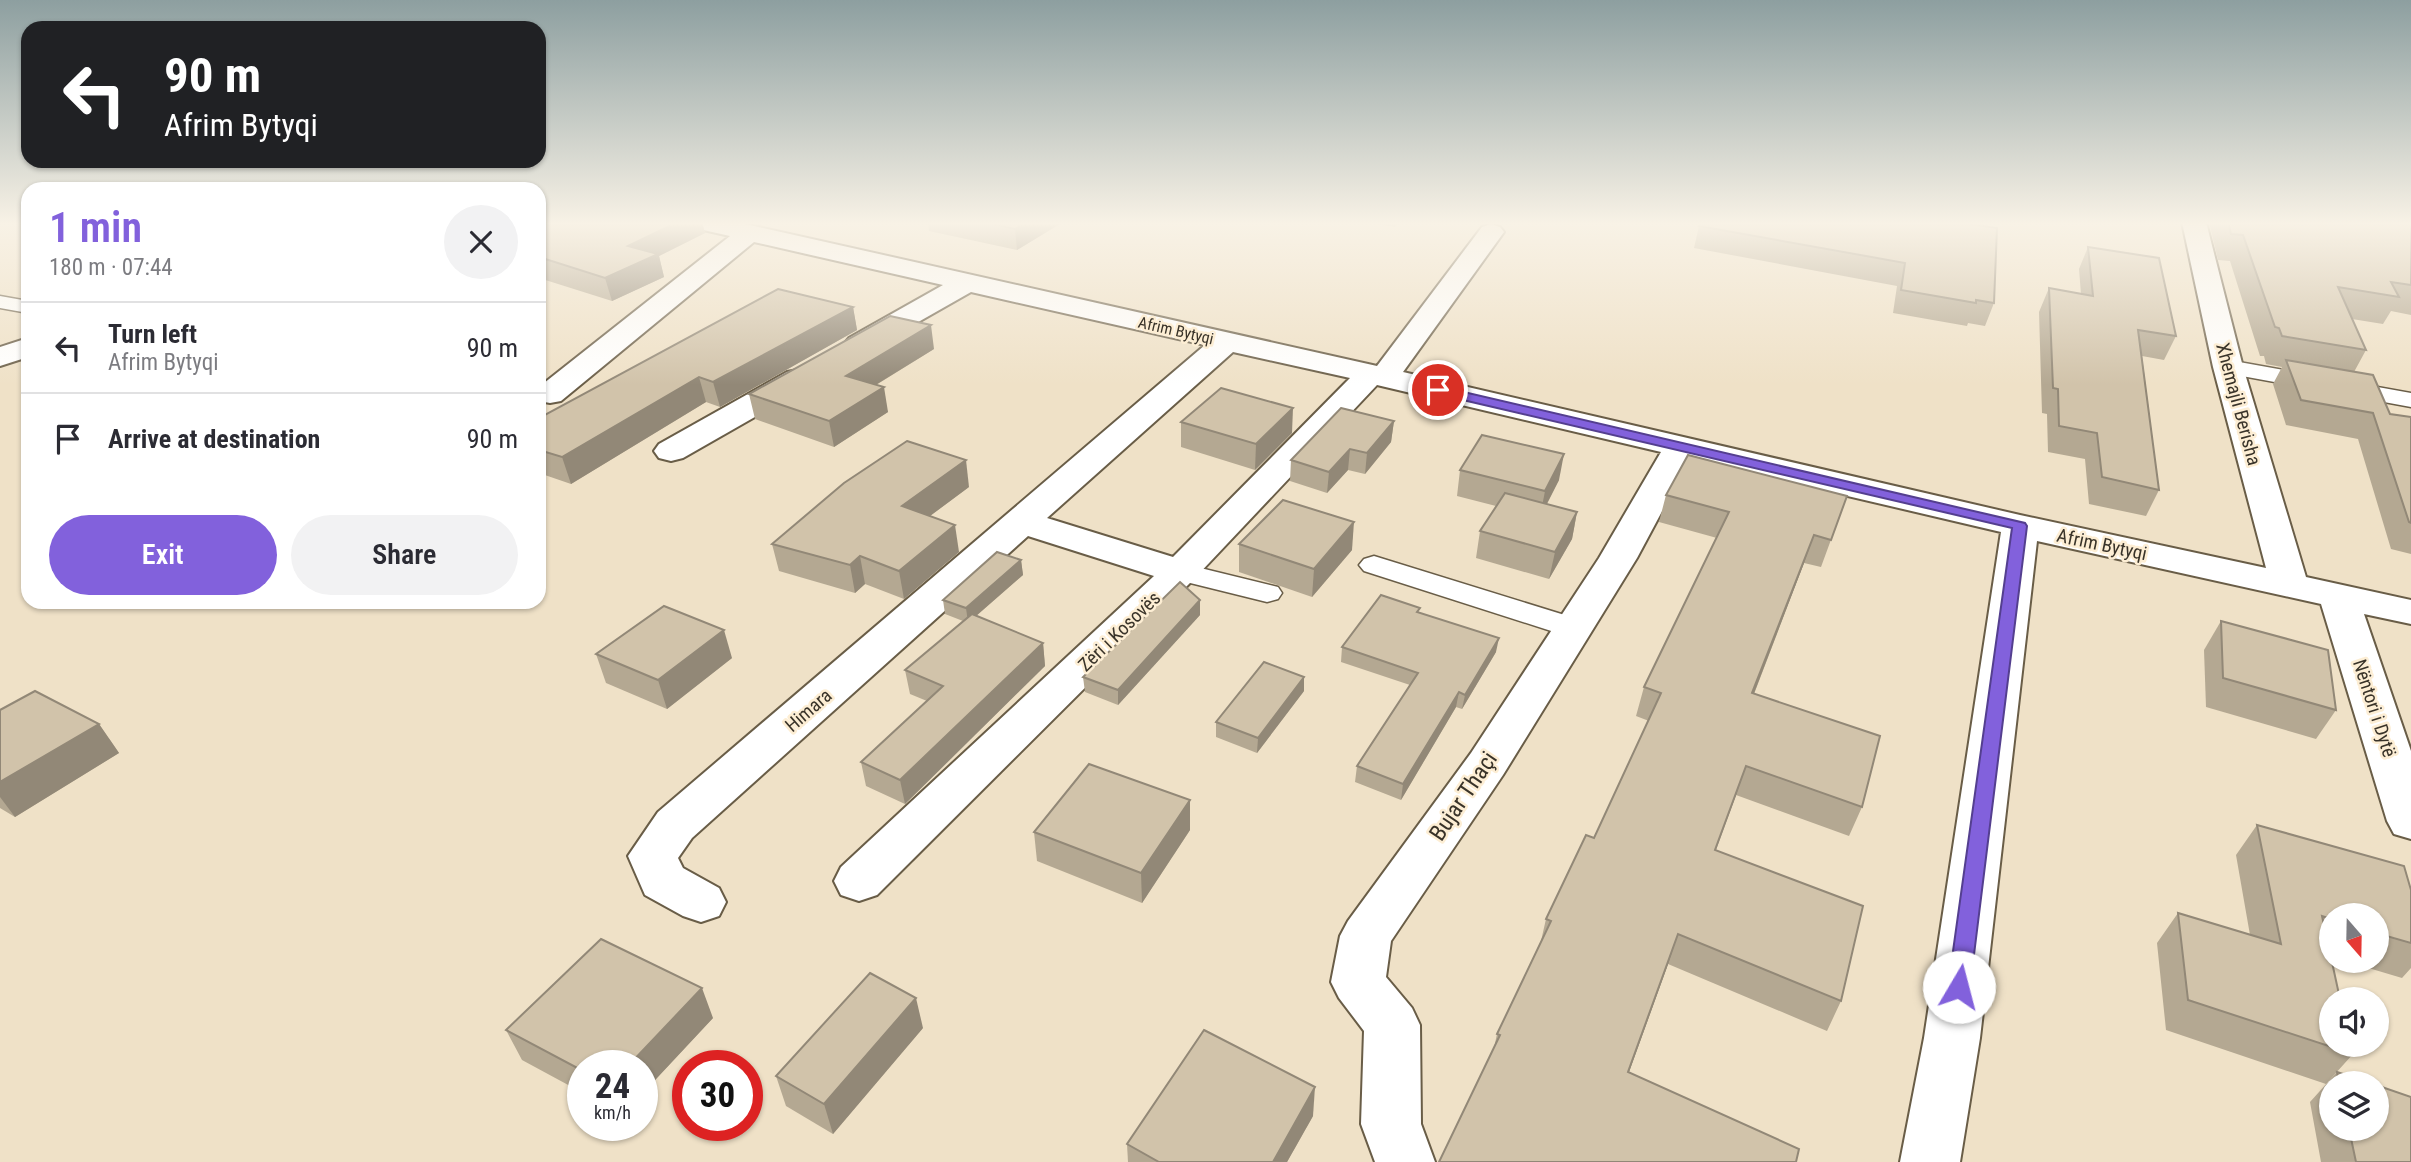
<!DOCTYPE html>
<html lang="en">
<head>
<meta charset="utf-8">
<style>
  :root { --surface:#fff; --page:#f2f2f3; --text:#2b2b33; --muted:#7c7c81; --line:#e1e1e2; --accent:#8261dc }
  body { margin:0; font-family:"Roboto Condensed",sans-serif; background:var(--page); color:var(--text); height:100vh; display:flex; flex-direction:column; font-size:26px; white-space:nowrap }
  * { box-sizing:border-box; margin:0 }
  p { font-size:23px; color:var(--muted) }
  .icon { flex:none; width:38px; height:38px; fill:none; stroke:currentColor; stroke-width:2; stroke-linecap:round; stroke-linejoin:round }
  .map { position:relative; flex:1; overflow:hidden }
  .side { position:absolute; left:21px; top:182px; width:525px; height:427px; display:flex; flex-direction:column; background:var(--surface); border-radius:21px; box-shadow:0 2px 5px #0004 }
  .side>* { flex:none }
  .hud { position:absolute; left:21px; top:21px; width:525px; height:147px; border-radius:21px; box-shadow:0 2px 5px #0004; background:#202124; color:#fff; overflow:hidden }
  .needle { width:46px; rotate:160deg }
  .controls { position:absolute; left:2319px; top:903px; display:grid; gap:14px }
  .controls a { display:grid; place-items:center; width:70px; height:70px; border-radius:50%; background:var(--surface); box-shadow:0 2px 5px #0004; font-size:35px }
  .speed { position:absolute; left:567px; top:1050px; display:flex; gap:14px; font-size:35px; font-weight:700; text-align:center }
  .speed>* { display:grid; place-content:center; width:91px; height:91px; border-radius:50%; background:var(--surface); box-shadow:0 2px 5px #0004; line-height:1 }
  .speed small { font-size:18px; font-weight:400 }
  .speed .limit { border:10px solid #d22; background:#fff; color:#111 }
  .pin { position:absolute; display:grid; place-items:center; width:60px; height:60px; color:#fff; margin:-30px; border:4px solid #fff; border-radius:50%; box-shadow:0 2px 7px #0007 }
  .me { position:absolute; width:77px; margin:-38px; rotate:8deg; stroke-linejoin:round; filter:drop-shadow(0 0 5px #0008) }
  .turn { display:flex; align-items:center; gap:24px; height:147px; padding:0 28px; font-size:32px }
  .turn .icon { width:91px; height:91px; stroke-width:2.5 }
  .turn b { display:block; font-size:49px; line-height:60px }
  .round { display:grid; place-items:center; flex:none; width:74px; height:74px; border-radius:37px; background:var(--page) }
  .summary { display:flex; align-items:center; justify-content:space-between; height:119px; padding:0 28px }
  h1 { font-size:42px; font-weight:600; line-height:52px; color:var(--accent) }
  .primary-button { display:flex; gap:14px; margin-top:auto; padding:14px 28px }
  .primary-button a { flex:1; height:80px; border-radius:42px; background:var(--accent); color:#fff; font-size:28px; font-weight:600; line-height:80px; text-align:center }
  .primary-button a+a { background:var(--page); color:var(--text) }
  ul { padding:0; list-style:none }
  li { display:flex; align-items:center; gap:21px; height:91px; padding:0 28px; border-top:2px solid var(--line) }
  li div { flex:1 }
  li b { display:block; font-size:26px }
  li em { font-style:normal }
  .map>svg:first-child { display:block }
  .lines { fill:none; stroke-linecap:round; stroke-linejoin:round }
  .service-casing { stroke:#695d47; stroke-width:3 }
  .minor-casing { stroke:#695d47; stroke-width:4 }
  .service { fill:#fff; fill-rule:evenodd }
  .minor { fill:#fff; fill-rule:evenodd }
  .wall { fill:#b4a892 }
  .shaded-wall { fill:#928877 }
  .building { fill:#d1c3aa; stroke:#928877; stroke-width:2 }
  .route { fill:#8261dc; stroke:#543f8f; stroke-width:2 }
  .labels { text-anchor:middle; stroke-width:5; stroke-linejoin:round; paint-order:stroke }
  .far-street-label { font-size:16px; fill:#393329; stroke:#fdeed4 }
  .street-label { font-size:19px; fill:#393329; stroke:#fdeed4 }
  .near-street-label { font-size:23px; fill:#393329; stroke:#fdeed4 }
</style>
</head>
<body>
<div class="map">
<svg width="2411" height="1162" viewBox="0 0 2411 1162">
  <rect width="100%" height="100%" fill="#efe1c7"/>
  <g class="lines">
    <g class="service-casing">
      <g id="service">
        <polygon points="0,296 28,301 28,313 0,308"/>
        <polygon points="2228,360 2411,393 2411,407 2220,372 2216,367 2220,362"/>
        <polygon points="1374,556 1584,621 1589,628 1584,635 1573,638 1364,571 1359,565 1364,559"/>
        <polygon points="1180,563 1278,587 1282,593 1278,599 1267,602 1170,578 1165,572 1170,566"/>
      </g>
    </g>
    <g class="minor-casing">
      <g id="minor">
        <path d="M687 222H732L750 225 1377 366 1482 227 1491 224 1500 227 1504 232 1403 372 2020 515 2266 568 2213 367 2182 222H2206L2243 367 2306 577 2411 600V624L2364 614 2411 751V839L2394 834 2387 821 2321 604 2037 541 1980 1038 1960 1162H1900L1924 1038 2001 532 1690 459 1637 558 1503 775 1391 941 1386 977 1412 1008 1420 1025 1421 1124 1435 1162H1375L1361 1124 1364 1031 1339 998 1331 982 1340 936 1348 921 1471 753 1599 558 1661 452 1377 385 1193 580 877 895 859 901 841 895 834 881 841 867 1154 576 1028 536 692 838 678 858 683 868 719 888 726 902 719 916 701 922 683 916 645 895 628 856 658 812 1205 345 971 292 869 350 859 353 849 350 844 344 849 338 943 285 754 242 561 401 550 403 539 401V387L730 236 690 227ZM1233 352 1350 378 1173 557 1047 518Z"/>
        <polygon points="28,338 28,357 0,366 0,347"/>
        <polygon points="798,370 809,372 813,379 809,386 683,458 671,461 659,458 654,451 659,444 787,372"/>
      </g>
    </g>
    <use href="#service" class="service"/>
    <use href="#minor" class="minor"/>
  </g>
  <g class="wall">
    <polygon points="539,222 702,222 705,233 659,256 664,277 612,301 539,278"/>
    <polygon points="928,222 1063,222 1017,250 929,231"/>
    <polygon points="1366,222 1400,222 1395,227"/>
    <polygon points="1820,222 1994,303 1985,326 1968,323 1967,326 1893,313 1897,286 1694,248 1699,226"/>
    <polygon points="2209,222 2411,222 2411,315 2391,311 2383,324 2352,319 2366,350 2354,372 2390,414 2411,417 2411,554 2391,549 2358,439 2286,425 2273,384 2282,367 2266,364 2264,356 2260,356 2230,261 2218,260"/>
    <polygon points="2088,247 2176,336 2164,360 2142,356 2159,490 2146,516 2089,504 2085,459 2048,452 2047,414 2042,413 2039,312 2049,288 2081,294 2079,269"/>
    <polygon points="853,307 857,330 720,407 706,402 571,484 539,473 539,418"/>
    <polygon points="934,349 876,385 888,412 834,447 755,419 749,394"/>
    <polygon points="1394,421 1391,442 1365,474 1348,470 1327,493 1290,481 1291,460"/>
    <polygon points="1181,422 1292,433 1255,470 1181,447"/>
    <polygon points="1460,470 1559,480 1547,504 1577,512 1572,539 1549,579 1476,558 1480,531 1496,506 1457,496"/>
    <polygon points="969,487 930,516 959,552 904,599 865,584 855,593 779,571 772,544"/>
    <polygon points="1666,495 1847,496 1821,567 1804,563 1754,694 1862,807 1849,836 1736,795 1716,850 1841,1001 1827,1031 1668,964 1629,1072 1494,1048 1497,1034 1541,941 1546,919 1594,838 1649,721 1636,716 1644,687 1717,538 1659,522"/>
    <polygon points="1239,544 1352,550 1312,597 1239,572"/>
    <polygon points="1021,560 1023,575 976,616 1043,643 1045,666 905,804 866,786 861,762 927,701 910,694 905,670 963,621 945,614 943,600"/>
    <polygon points="1200,600 1200,615 1118,705 1085,692 1083,677"/>
    <polygon points="1419,613 1496,652 1462,709 1456,707 1401,800 1355,782 1357,766 1410,685 1341,662 1342,647"/>
    <polygon points="2221,621 2336,710 2316,739 2206,707 2204,650"/>
    <polygon points="596,654 732,658 667,709 606,683"/>
    <polygon points="1304,691 1257,753 1216,737 1216,722"/>
    <polygon points="0,710 99,724 119,753 15,817 0,808"/>
    <polygon points="1190,800 1190,830 1142,903 1037,861 1034,832"/>
    <polygon points="2257,825 2411,890 2411,968 2402,978 2345,961 2376,961 2376,915 2331,915 2331,961 2353,1054 2326,1084 2166,1030 2157,943 2178,913 2250,935 2236,855"/>
    <polygon points="713,1018 642,1094 642,1066 583,1066 583,1093 522,1060 506,1030"/>
    <polygon points="923,1028 833,1134 786,1106 776,1076"/>
    <polygon points="2337,1072 2370,1083 2331,1083 2331,1129 2376,1129 2411,1162 2321,1162 2310,1102"/>
    <polygon points="1313,1116 1287,1162 1128,1162 1127,1144"/>
  </g>
  <g class="shaded-wall">
    <polygon points="678,222 702,222 705,233 659,256 664,277 612,301 605,278 628,246"/>
    <polygon points="1026,222 1063,222 1017,250 1015,229"/>
    <polygon points="853,307 857,330 720,407 713,382"/>
    <polygon points="931,325 934,349 851,400 846,376"/>
    <polygon points="699,377 706,402 571,484 562,457"/>
    <polygon points="884,387 888,412 834,447 829,421"/>
    <polygon points="1293,408 1292,433 1255,470 1256,444"/>
    <polygon points="1394,421 1391,442 1365,474 1367,453"/>
    <polygon points="1350,449 1348,470 1327,493 1329,472"/>
    <polygon points="1564,454 1559,480 1540,517 1545,491"/>
    <polygon points="966,460 969,487 907,533 902,506"/>
    <polygon points="1577,512 1572,539 1549,579 1555,552"/>
    <polygon points="1354,522 1352,550 1312,597 1314,569"/>
    <polygon points="955,525 959,552 904,599 899,571"/>
    <polygon points="1814,535 1804,563 1743,722 1752,693"/>
    <polygon points="860,556 865,584 855,593 850,565"/>
    <polygon points="1021,560 1023,575 968,623 966,608"/>
    <polygon points="1200,600 1200,615 1118,705 1118,690"/>
    <polygon points="724,630 732,658 667,709 658,680"/>
    <polygon points="1499,638 1496,652 1462,709 1465,695"/>
    <polygon points="1043,643 1045,666 905,804 900,780"/>
    <polygon points="1304,677 1304,691 1257,753 1258,738"/>
    <polygon points="1459,692 1456,707 1401,800 1403,784"/>
    <polygon points="99,724 119,753 15,817 0,797 0,782"/>
    <polygon points="1746,766 1736,795 1704,880 1715,850"/>
    <polygon points="1190,800 1190,830 1142,903 1141,873"/>
    <polygon points="1678,934 1668,964 1618,1102 1628,1072"/>
    <polygon points="702,988 713,1018 642,1094 642,1066 628,1066"/>
    <polygon points="916,998 923,1028 833,1134 824,1104"/>
    <polygon points="1315,1087 1313,1116 1287,1162 1273,1162"/>
  </g>
  <g class="building">
    <polygon points="539,222 678,222 628,246 658,254 605,278 539,257"/>
    <polygon points="984,222 1026,222 1015,229"/>
    <polygon points="1702,222 1818,222 1826,224 1834,222 1957,222 1997,228 1994,303 1976,300 1976,303 1901,290 1905,263 1699,226"/>
    <polygon points="2228,222 2411,222 2411,285 2391,282 2399,297 2338,287 2366,350 2282,336 2279,328 2275,327 2243,235 2231,234"/>
    <polygon points="2088,247 2159,258 2176,336 2138,330 2159,490 2102,477 2097,433 2059,426 2058,389 2053,388 2049,288 2093,296"/>
    <polygon points="778,289 853,307 713,382 699,377 562,457 539,450 539,418"/>
    <polygon points="890,316 931,325 846,376 884,387 829,421 749,394"/>
    <polygon points="2286,360 2373,375 2390,414 2411,417 2411,523 2409,522 2373,413 2301,400"/>
    <polygon points="1221,388 1293,408 1256,444 1181,422"/>
    <polygon points="1341,408 1394,421 1367,453 1350,449 1329,472 1291,460"/>
    <polygon points="1482,435 1564,454 1545,491 1460,470"/>
    <polygon points="907,441 966,460 902,506 955,525 899,571 860,556 850,565 772,544 844,483"/>
    <polygon points="1688,455 1847,496 1831,540 1814,535 1752,693 1880,736 1862,807 1746,766 1715,850 1863,906 1841,1001 1678,934 1628,1072 1799,1149 1796,1162 1439,1162 1500,1035 1497,1034 1551,921 1546,919 1586,835 1594,838 1661,693 1644,687 1729,512 1666,495"/>
    <polygon points="1505,493 1577,512 1555,552 1480,531"/>
    <polygon points="1283,500 1354,522 1314,569 1239,544"/>
    <polygon points="997,552 1021,560 966,608 943,600"/>
    <polygon points="1180,582 1200,600 1118,690 1083,677"/>
    <polygon points="1381,595 1420,608 1417,612 1499,638 1465,695 1459,692 1403,784 1357,766 1418,673 1342,647"/>
    <polygon points="664,606 724,630 658,680 596,654"/>
    <polygon points="972,614 1043,643 900,780 861,762 943,686 905,670"/>
    <polygon points="2221,621 2328,650 2336,710 2223,678"/>
    <polygon points="1264,662 1304,677 1258,738 1216,722"/>
    <polygon points="35,691 99,724 0,782 0,710"/>
    <polygon points="1089,764 1190,800 1141,873 1034,832"/>
    <polygon points="2257,825 2404,866 2411,890 2411,943 2376,933 2376,915 2331,915 2331,919 2322,916 2340,999 2331,999 2331,1045 2351,1045 2353,1054 2188,1000 2178,913 2281,944"/>
    <polygon points="601,939 702,988 628,1066 583,1066 583,1071 506,1030"/>
    <polygon points="870,973 916,998 824,1104 776,1076"/>
    <polygon points="1204,1030 1315,1087 1273,1162 1159,1162 1127,1144"/>
    <polygon points="2337,1072 2370,1083 2339,1083"/>
    <polygon points="2376,1085 2411,1097 2411,1162 2356,1162 2349,1129 2376,1129"/>
  </g>
  <linearGradient id="sky" x2="0" y2="1"><stop stop-color="#8d9fa0"/><stop offset="0.58" stop-color="#f8f2e6"/><stop offset="1" stop-color="#f8f2e6" stop-opacity="0"/></linearGradient>
  <rect width="2411" height="385" fill="url(#sky)"/>
  <polygon class="route" points="1438,386 2025,523 2027,526 1970,987 1967,993 1959,996 1951,993 1948,987 2012,528 1433,393 1431,390"/>
  <g class="labels">
    <g class="far-street-label">
      <text transform="translate(1176 330) rotate(13)" y="6">Afrim Bytyqi</text>
    </g>
    <g class="street-label">
      <text transform="translate(2239 404) rotate(75)" y="7">Xhemajli Berisha</text>
      <text transform="translate(2102 544) rotate(12)" y="7">Afrim Bytyqi</text>
      <text transform="translate(1119 631) rotate(-44)" y="7">Zëri i Kosovës</text>
      <text transform="translate(2375 708) rotate(72)" y="7">Nëntori i Dytë</text>
      <text transform="translate(808 710) rotate(-41)" y="7">Himara</text>
    </g>
    <g class="near-street-label">
      <text transform="translate(1463 796) rotate(-56)" y="8">Bujar Thaçi</text>
    </g>
  </g>
</svg>
<div class="controls">
<a><svg class="needle" viewBox="-14 -14 28 28"><path d="M0-13l5 13h-10z" fill="#e53935"/><path d="M0 13l5-13h-10z" fill="#7c7c81"/></svg></a>
<a><svg class="icon" aria-label="sound" viewBox="0 0 24 24"><path d="M4 9h4l5-4v14l-5-4H4zM17 9q2 3 0 6"/></svg></a>
<a><svg class="icon" aria-label="layers" viewBox="0 0 24 24"><path d="M12 4l9 5-9 5-9-5zM3 14l9 5 9-5"/></svg></a>
</div>
<div class="speed"><div>24<small>km/h</small></div><div class="limit">30</div></div>
<div class="pin" style="left:1438px;top:390px;background:#d93025"><svg class="icon" aria-label="arrive" viewBox="0 0 24 24"><path d="M6 21V4h12l-3 4 3 4H6"/></svg></div>
<svg class="me" style="left:1959px;top:987px" viewBox="-20 -20 40 40"><circle r="19" fill="#fff"/><path d="M0-13L10 11 0 6-10 11z" fill="#8261dc"/></svg>
<div class="hud">
<div class="turn"><svg class="icon" aria-label="left" viewBox="0 0 24 24"><path d="M17 20v-9H6M10 6l-5 5 5 5"/></svg><div><b>90 m</b>Afrim Bytyqi</div></div>
</div>
<section class="side">
<div class="summary"><div><h1>1 min</h1><p>180 m · 07:44</p></div><a class="round"><svg class="icon" aria-label="close" viewBox="0 0 24 24"><path d="M6 6l12 12M18 6L6 18"/></svg></a></div>
<ul>
<li><svg class="icon" aria-label="left" viewBox="0 0 24 24"><path d="M17 20v-9H6M10 6l-5 5 5 5"/></svg><div><b>Turn left</b><p>Afrim Bytyqi</p></div><em>90 m</em></li>
<li><svg class="icon" aria-label="arrive" viewBox="0 0 24 24"><path d="M6 21V4h12l-3 4 3 4H6"/></svg><div><b>Arrive at destination</b></div><em>90 m</em></li>
</ul>
<div class="primary-button"><a>Exit</a><a>Share</a></div>
</section>
</div>
</body>
</html>
